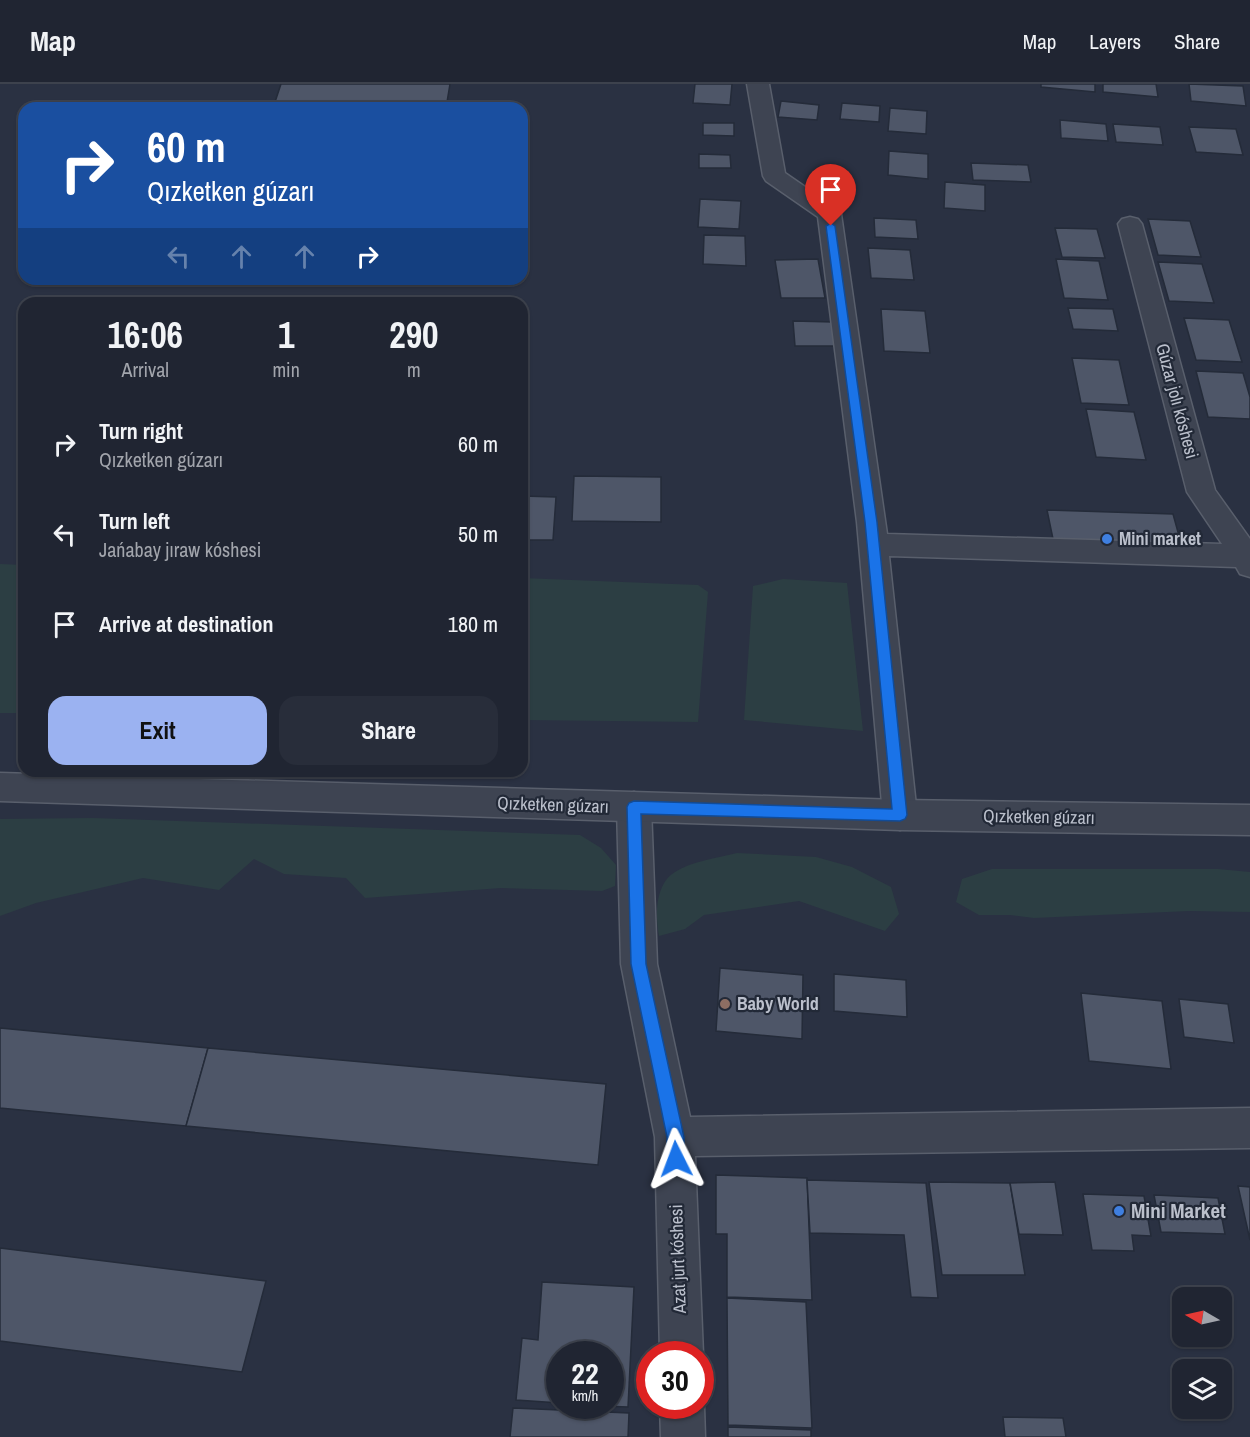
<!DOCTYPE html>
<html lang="en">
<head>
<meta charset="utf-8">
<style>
  :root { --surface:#202532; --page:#282d3a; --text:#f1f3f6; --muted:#a2a5ac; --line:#3d424d; --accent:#9bb2f1 }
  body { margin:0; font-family:"Archivo Narrow",sans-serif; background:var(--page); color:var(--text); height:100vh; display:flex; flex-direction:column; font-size:22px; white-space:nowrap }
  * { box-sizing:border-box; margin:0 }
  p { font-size:20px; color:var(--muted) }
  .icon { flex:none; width:33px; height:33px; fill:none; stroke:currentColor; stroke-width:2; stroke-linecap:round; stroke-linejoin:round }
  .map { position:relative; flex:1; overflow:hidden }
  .sheet { position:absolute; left:18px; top:213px; width:510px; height:480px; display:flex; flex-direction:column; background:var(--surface); border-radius:18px; box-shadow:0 2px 4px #0004,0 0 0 2px var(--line) }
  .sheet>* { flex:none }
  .hud { position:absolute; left:18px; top:18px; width:510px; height:183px; border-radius:18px; box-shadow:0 2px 4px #0004,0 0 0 2px var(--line); background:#1a4fa0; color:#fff; overflow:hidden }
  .needle { width:39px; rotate:279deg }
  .tools { position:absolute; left:1172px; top:1203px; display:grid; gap:12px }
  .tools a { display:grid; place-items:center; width:60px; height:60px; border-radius:12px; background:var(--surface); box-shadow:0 2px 4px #0004,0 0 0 2px var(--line); font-size:30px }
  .speed { position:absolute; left:546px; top:1257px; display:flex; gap:12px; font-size:30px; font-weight:700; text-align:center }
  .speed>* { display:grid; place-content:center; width:78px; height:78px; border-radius:50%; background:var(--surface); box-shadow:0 2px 4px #0004,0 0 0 2px var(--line); line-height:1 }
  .speed small { font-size:15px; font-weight:400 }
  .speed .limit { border:9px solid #d22; background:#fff; color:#111 }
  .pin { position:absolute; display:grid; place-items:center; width:51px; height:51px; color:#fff; margin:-62px -26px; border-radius:50% 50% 50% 0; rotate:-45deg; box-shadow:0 0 6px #0007 }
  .pin .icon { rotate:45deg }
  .me { position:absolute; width:66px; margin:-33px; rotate:357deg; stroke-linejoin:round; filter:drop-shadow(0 0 4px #0008) }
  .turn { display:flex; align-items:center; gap:21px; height:126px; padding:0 30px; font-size:27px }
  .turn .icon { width:78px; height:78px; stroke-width:2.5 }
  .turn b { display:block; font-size:42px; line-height:51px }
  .lanes { display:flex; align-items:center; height:57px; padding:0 30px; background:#0003; justify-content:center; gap:30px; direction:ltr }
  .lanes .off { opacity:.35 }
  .eta { display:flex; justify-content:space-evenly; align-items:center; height:102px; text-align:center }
  .eta b { font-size:36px; font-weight:800; line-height:42px }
  .button { display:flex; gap:12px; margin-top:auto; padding:12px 30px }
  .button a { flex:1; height:69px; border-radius:18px; background:var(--accent); color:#111; font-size:24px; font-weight:800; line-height:69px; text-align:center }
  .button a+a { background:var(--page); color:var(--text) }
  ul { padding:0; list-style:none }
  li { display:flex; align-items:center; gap:18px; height:90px; padding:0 30px }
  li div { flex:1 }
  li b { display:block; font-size:22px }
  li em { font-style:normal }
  header { display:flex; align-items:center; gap:36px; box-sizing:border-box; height:84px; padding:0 30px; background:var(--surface); border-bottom:2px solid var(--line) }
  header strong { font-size:28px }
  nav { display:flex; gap:33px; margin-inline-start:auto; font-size:21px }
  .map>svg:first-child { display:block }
  .green { fill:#2c3e43 }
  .building { fill:#4e5668; stroke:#242b39; stroke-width:1.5 }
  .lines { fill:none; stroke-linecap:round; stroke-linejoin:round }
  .minor-casing { stroke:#595f6c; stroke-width:3 }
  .tertiary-casing { stroke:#595f6c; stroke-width:3 }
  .minor { fill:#3e4452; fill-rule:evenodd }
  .tertiary { fill:#3e4452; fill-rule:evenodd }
  .route { fill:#1a73e8; stroke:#114b97; stroke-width:1.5 }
  .shop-dot { fill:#3f7fe0; stroke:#222937; stroke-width:2 }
  .education-dot { fill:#8d6e63; stroke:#222937; stroke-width:2 }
  .labels { text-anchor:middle; stroke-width:4.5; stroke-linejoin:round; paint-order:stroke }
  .street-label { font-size:18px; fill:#bbc0cc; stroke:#222937 }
  .poi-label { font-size:18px; font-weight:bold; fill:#bbc0cc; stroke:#222937; text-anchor:start }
  .near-poi-label { font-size:21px; font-weight:bold; fill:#bbc0cc; stroke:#222937; text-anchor:start }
</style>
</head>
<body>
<header>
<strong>Map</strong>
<nav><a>Map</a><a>Layers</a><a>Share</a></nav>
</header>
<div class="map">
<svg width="1250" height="1353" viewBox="0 0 1250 1353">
  <rect width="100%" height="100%" fill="#2a3142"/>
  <g class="green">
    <polygon points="0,480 24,481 24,629 0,629"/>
    <polygon points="522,494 698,501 708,508 698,638 522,636"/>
    <polygon points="783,495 847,499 863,647 744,636 753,502"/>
    <polygon points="93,734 580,751 601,764 616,781 615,802 602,807 501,804 365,814 346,794 284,790 254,775 219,806 143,794 36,819 0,832 0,735"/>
    <path d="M737 769 816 773 852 783 891 803 899 830 885 847 799 817 704 831 685 845 659 852C655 832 655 800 675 788 692 777 718 774 737 769Z"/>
    <polygon points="992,785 1218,785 1250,788 1250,828 1189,827 1034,834 1010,831 979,831 956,818 962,795"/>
  </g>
  <g class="building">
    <polygon points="281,0 450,0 446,24 273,24"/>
    <polygon points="695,0 732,0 730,21 693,19"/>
    <polygon points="1041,0 1095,0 1095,8 1041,3"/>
    <polygon points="1103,0 1156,0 1158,13 1103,8"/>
    <polygon points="1189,0 1243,2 1246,22 1191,17"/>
    <polygon points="781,17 819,21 817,36 778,33"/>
    <polygon points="842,19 880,22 879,38 840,35"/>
    <polygon points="890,24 927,27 926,50 888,47"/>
    <polygon points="1060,36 1106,40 1108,57 1061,54"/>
    <polygon points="703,39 734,39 734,52 703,51"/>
    <polygon points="1113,40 1160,43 1163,61 1116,58"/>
    <polygon points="1189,43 1236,45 1243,71 1196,68"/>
    <polygon points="889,67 928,70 928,95 888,91"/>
    <polygon points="699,70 730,71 731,84 699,84"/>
    <polygon points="971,79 1028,81 1031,98 973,96"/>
    <polygon points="945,98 985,101 985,127 944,124"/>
    <polygon points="700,115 741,117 739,145 698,143"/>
    <polygon points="874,134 916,136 918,155 875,153"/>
    <polygon points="1148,135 1190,137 1201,173 1158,171"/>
    <polygon points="1055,144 1097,145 1105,174 1062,173"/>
    <polygon points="704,151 745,152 746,182 703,180"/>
    <polygon points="868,164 910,166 914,196 871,194"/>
    <polygon points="818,175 825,214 781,214 775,176"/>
    <polygon points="1056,175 1099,177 1108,216 1064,214"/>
    <polygon points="1158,178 1202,180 1214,219 1169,217"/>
    <polygon points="1068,224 1113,225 1118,247 1073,245"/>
    <polygon points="881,225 925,227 930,269 884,267"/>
    <polygon points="1184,234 1229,236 1242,278 1196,276"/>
    <polygon points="793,237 834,238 836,262 795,262"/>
    <polygon points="1072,274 1119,276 1129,321 1081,319"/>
    <polygon points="1196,287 1243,289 1250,313 1250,335 1208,333"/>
    <polygon points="1086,325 1134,328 1146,376 1096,373"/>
    <polygon points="574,392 661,393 661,438 572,437"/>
    <polygon points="522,412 556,413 553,456 522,456"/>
    <polygon points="1047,426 1173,430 1181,459 1053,455"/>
    <polygon points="720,884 803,891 802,955 716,947"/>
    <polygon points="834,890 906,896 907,933 834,927"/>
    <polygon points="1081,909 1162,917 1171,985 1089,977"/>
    <polygon points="1179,915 1228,920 1234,959 1184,953"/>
    <polygon points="0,944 208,964 186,1042 0,1024"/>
    <polygon points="208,964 606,1000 598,1081 186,1042"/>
    <polygon points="716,1091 807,1094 812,1216 727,1213 727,1150 716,1150"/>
    <polygon points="807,1096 926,1099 938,1214 911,1213 904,1151 810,1149"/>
    <polygon points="929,1098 1010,1099 1025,1191 942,1191"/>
    <polygon points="1055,1098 1063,1151 1019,1150 1010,1099"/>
    <polygon points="1238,1102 1250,1103 1250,1156"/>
    <polygon points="1083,1110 1144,1112 1151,1152 1132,1151 1134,1167 1092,1166"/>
    <polygon points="1154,1111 1218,1114 1225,1150 1161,1148"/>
    <polygon points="0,1164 266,1197 242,1288 0,1257"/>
    <polygon points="542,1198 634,1203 628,1323 601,1322 610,1322 610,1270 560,1270 560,1319 516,1316 522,1254 538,1256"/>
    <polygon points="727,1214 806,1218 812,1344 728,1341"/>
    <polygon points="513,1324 629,1329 628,1353 510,1353"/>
    <polygon points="1003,1333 1063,1334 1066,1353 1005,1353"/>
    <polygon points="728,1343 811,1346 811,1353 728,1353"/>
  </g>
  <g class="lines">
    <g class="minor-casing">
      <g id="minor">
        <polygon points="747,0 769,0 785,89 837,125 841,130 887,450 1222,460 1187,408 1118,140 1122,135 1130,133 1138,135 1142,140 1215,406 1250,455 1250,493 1240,490 1236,483 889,472 917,731 912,741 900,746 888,741 883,731 857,438 818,133 766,97 763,92"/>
        <polygon points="634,708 646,713 651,723 657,880 690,1033 1250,1024 1250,1064 695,1072 703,1270 700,1275 700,1270 660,1270 655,1053 621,880 617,723 622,713"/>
        <polygon points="700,1313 704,1322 705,1353 661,1353 660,1322 700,1322"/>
      </g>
    </g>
    <g class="tertiary-casing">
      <polygon id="tertiary" points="0,689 900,716 1250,721 1250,751 900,746 0,717"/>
    </g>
    <use href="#minor" class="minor"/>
    <use href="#tertiary" class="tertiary"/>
  </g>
  <polygon class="route" points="831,139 835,142 877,438 907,731 905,735 900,737 641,730 646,880 684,1053 684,1075 681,1081 676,1083 670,1081 667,1075 667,1053 631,880 627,723 629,719 634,717 892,725 865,438 826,142"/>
  <g class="shop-dot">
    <circle cx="1107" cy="455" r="6"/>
    <circle cx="1119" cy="1127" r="6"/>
  </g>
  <circle class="education-dot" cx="725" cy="920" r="6"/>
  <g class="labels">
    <g class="street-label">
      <text transform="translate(1177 317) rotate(75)" y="6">Gúzar jolı kóshesi</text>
      <text transform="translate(553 721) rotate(2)" y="6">Qızketken gúzarı</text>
      <text transform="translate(1039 733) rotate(1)" y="6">Qızketken gúzarı</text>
      <text transform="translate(678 1175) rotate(-92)" y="6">Azat jurt kóshesi</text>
    </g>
    <g class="poi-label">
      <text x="1119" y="461">Mini market</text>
      <text x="737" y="926">Baby World</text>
    </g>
    <g class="near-poi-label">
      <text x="1131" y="1134">Mini Market</text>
    </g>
  </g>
</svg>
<div class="tools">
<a><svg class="needle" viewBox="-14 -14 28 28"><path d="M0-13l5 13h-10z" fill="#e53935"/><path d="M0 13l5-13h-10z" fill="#a2a5ac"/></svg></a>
<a><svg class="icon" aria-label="layers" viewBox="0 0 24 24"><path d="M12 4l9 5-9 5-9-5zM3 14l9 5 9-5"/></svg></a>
</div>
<div class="speed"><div>22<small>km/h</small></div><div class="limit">30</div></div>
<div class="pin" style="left:831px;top:142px;background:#d93025"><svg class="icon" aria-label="arrive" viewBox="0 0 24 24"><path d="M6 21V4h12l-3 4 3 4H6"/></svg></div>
<svg class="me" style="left:676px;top:1075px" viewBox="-20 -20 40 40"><path d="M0-17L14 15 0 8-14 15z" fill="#1a73e8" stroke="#fff" stroke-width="4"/></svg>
<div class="hud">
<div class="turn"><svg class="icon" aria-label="right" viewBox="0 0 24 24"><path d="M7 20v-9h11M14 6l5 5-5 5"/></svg><div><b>60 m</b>Qızketken gúzarı</div></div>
<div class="lanes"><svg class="icon off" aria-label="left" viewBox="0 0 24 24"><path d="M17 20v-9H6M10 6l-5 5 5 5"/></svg><svg class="icon off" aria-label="ahead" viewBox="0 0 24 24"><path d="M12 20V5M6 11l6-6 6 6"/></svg><svg class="icon off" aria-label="ahead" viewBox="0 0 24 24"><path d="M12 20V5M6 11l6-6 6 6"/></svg><svg class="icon" aria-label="right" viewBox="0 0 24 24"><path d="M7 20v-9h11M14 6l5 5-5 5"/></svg></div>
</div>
<section class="sheet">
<div class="eta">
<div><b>16:06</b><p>Arrival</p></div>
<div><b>1</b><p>min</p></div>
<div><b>290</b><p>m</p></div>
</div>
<ul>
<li><svg class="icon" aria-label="right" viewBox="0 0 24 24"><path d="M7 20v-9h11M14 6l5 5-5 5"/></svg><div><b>Turn right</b><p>Qızketken gúzarı</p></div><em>60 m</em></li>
<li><svg class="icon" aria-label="left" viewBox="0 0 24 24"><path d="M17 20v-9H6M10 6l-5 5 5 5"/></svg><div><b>Turn left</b><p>Jańabay jıraw kóshesi</p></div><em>50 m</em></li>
<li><svg class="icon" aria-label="arrive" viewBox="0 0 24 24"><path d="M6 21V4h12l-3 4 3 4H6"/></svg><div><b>Arrive at destination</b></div><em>180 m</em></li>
</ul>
<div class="button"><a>Exit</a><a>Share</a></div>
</section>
</div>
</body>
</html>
